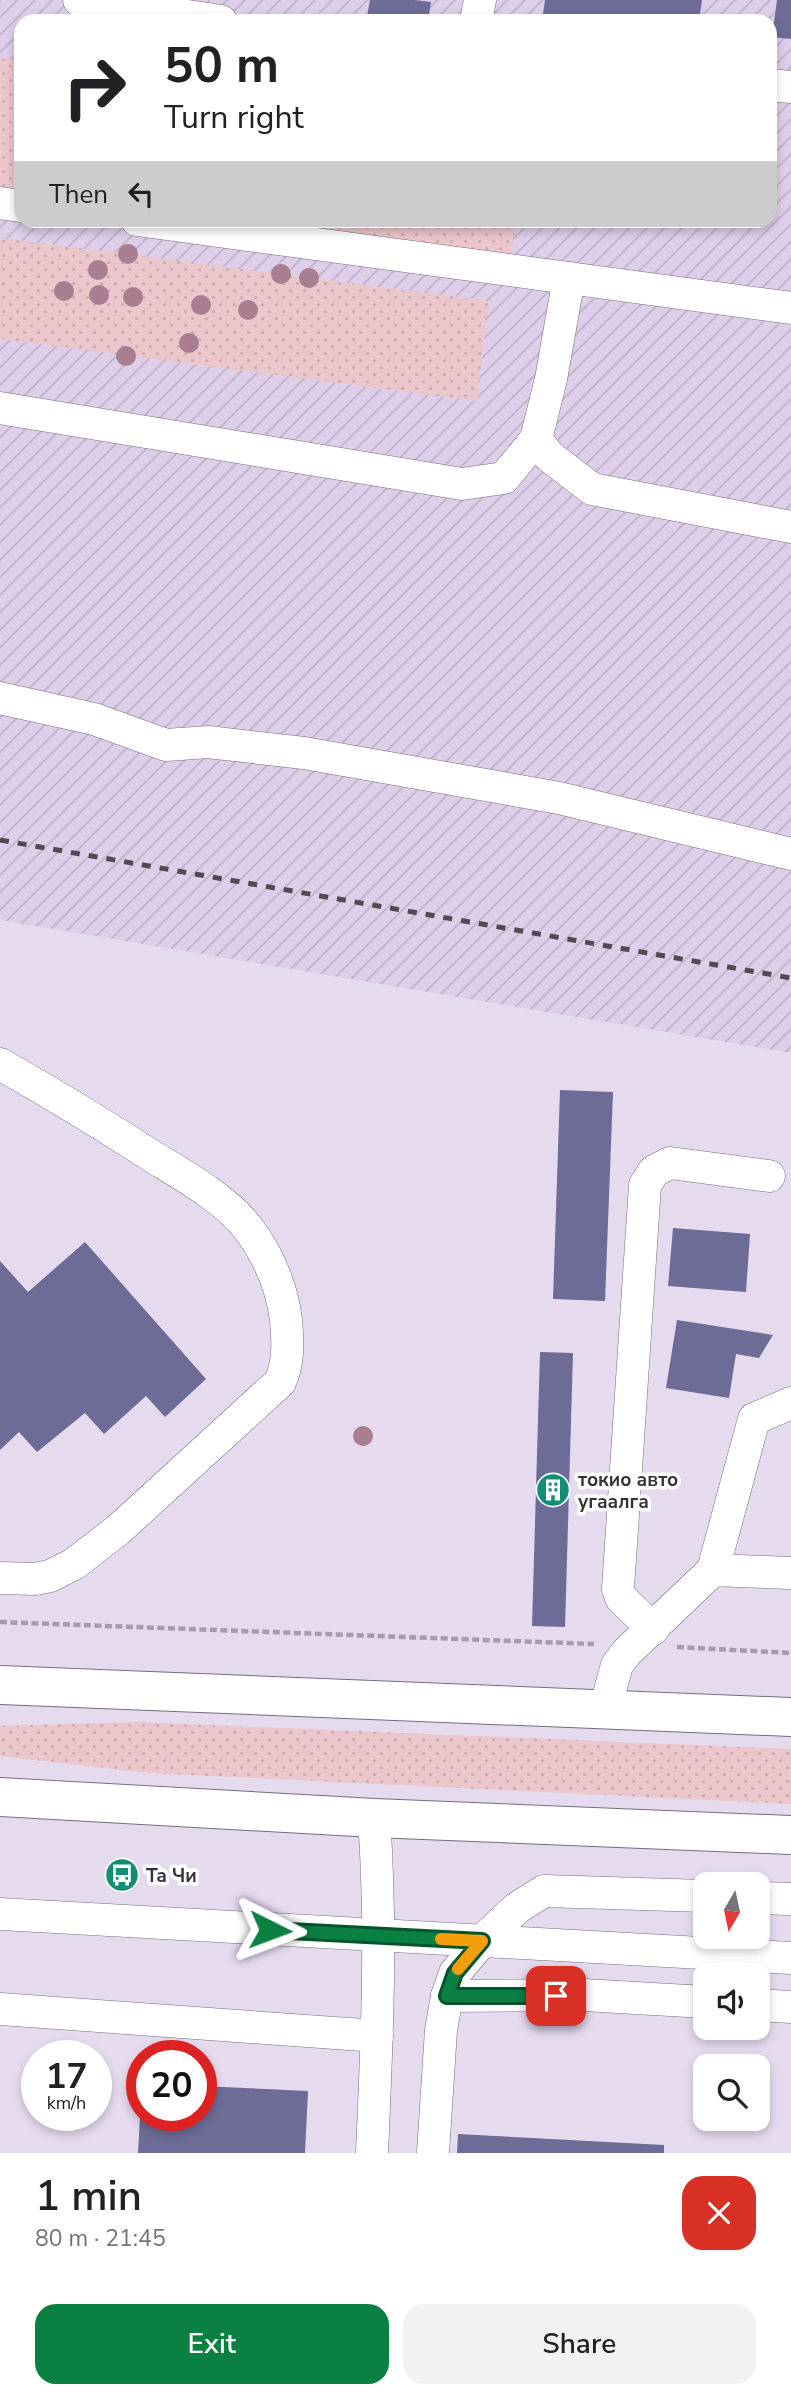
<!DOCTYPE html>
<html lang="en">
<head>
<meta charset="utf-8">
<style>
  :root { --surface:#fff; --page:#f2f2f2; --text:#202124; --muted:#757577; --accent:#0b8043 }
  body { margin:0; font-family:"Nunito Sans",sans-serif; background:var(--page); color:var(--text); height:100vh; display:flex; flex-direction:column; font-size:26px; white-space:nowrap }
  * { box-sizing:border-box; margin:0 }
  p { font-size:23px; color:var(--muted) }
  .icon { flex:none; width:38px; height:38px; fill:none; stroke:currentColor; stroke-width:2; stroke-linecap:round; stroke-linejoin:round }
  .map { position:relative; height:2153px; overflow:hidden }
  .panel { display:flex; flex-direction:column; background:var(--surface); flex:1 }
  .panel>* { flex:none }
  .guide { position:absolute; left:14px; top:14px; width:763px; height:214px; border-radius:21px; box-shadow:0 4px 10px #0003; background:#fff; color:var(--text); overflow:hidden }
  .needle { width:46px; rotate:189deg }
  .tools { position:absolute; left:693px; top:1872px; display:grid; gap:14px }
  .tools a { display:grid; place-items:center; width:77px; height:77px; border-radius:14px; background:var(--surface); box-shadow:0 4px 10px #0003; font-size:35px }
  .speed { position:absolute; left:21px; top:2040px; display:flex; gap:14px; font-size:35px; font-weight:700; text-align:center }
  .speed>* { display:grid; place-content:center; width:91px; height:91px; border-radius:50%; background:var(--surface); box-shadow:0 4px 10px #0003; line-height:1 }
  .speed small { font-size:18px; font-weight:400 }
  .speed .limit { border:10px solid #d22; background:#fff; color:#111 }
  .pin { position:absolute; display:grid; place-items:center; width:60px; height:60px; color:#fff; margin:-30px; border-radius:14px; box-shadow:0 4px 10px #0006 }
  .me { position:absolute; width:77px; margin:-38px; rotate:93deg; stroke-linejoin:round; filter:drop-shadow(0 0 5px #0008) }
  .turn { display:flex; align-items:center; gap:24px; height:147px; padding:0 35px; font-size:32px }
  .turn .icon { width:91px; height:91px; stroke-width:2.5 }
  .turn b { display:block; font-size:49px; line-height:60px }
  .then { display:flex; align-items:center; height:66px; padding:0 35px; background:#0003; gap:14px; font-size:26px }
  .round { display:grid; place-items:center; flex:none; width:74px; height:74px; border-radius:21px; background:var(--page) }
  .summary { display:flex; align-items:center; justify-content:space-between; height:119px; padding:0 35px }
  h1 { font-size:42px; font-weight:600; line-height:52px }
  .primary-button { display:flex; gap:14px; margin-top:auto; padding:14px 35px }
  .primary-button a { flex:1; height:80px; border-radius:21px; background:var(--accent); color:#fff; font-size:28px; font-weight:600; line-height:80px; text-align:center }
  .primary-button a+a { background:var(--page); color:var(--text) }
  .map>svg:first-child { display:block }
  .industrial { fill:url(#industrial-furrows); fill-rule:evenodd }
  .grass { fill:url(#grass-dots) }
  .building { fill:#6c6c96 }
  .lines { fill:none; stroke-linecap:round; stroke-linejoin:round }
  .minor-casing { stroke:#776c7e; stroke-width:33 }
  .highway-casing { stroke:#776c7e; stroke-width:40 }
  .path { stroke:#a59bab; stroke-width:4.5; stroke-dasharray:7 3.5; stroke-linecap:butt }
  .minor { stroke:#fff; stroke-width:32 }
  .highway { stroke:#fff; stroke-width:38 }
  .rail { stroke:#504a54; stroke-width:5; stroke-dasharray:9 9; stroke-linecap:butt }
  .tree { fill:#a87e90 }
  .route-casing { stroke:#07532c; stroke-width:18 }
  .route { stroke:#0b8043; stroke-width:12 }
  .slow { stroke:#f59e0b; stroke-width:12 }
  .labels { text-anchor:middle; stroke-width:7; stroke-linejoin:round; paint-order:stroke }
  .poi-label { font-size:19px; font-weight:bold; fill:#37323a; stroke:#fff; text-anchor:start }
</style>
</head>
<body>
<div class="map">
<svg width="791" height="2153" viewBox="0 0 791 2153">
  <defs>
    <pattern id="industrial-furrows" width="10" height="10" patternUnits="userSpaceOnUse" patternTransform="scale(1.75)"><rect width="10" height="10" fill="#decee9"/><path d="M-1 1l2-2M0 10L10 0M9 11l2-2" fill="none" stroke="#bfb1c9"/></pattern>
    <pattern id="grass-dots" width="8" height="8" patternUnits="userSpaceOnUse" patternTransform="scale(1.75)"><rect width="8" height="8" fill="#ebc6cb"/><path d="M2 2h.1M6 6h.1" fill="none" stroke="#caabaf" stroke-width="1.8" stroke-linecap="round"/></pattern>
  </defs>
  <rect width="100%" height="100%" fill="#e6daef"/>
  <path class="industrial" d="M0 0H791V1053L0 920ZM21 21H770V220H21Z"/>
  <g class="grass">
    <polygon points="0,58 21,61 21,190 0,187"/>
    <polygon points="248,221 516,221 511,255"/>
    <polygon points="0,238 489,301 477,401 0,339"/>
    <polygon points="136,1722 791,1749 791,1804 148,1773 0,1756 0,1726"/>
  </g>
  <g class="building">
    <polygon points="370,0 414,0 431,2 428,21 366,21"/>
    <polygon points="545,0 702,0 699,21 542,21"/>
    <polygon points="777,0 791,0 791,39 772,37"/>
    <polygon points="560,1090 613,1092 605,1301 553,1299"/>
    <polygon points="673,1228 750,1234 746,1292 668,1286"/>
    <polygon points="85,1242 206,1379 165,1417 146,1396 104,1434 85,1413 37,1452 19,1432 0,1450 0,1261 28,1292"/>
    <polygon points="677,1320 773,1335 759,1358 736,1354 729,1398 666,1388"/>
    <polygon points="540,1352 573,1353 565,1627 532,1626"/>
    <polygon points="201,2086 308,2091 305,2153 138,2153 140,2116 201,2116"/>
    <polygon points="458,2134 664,2145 664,2153 457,2153"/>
  </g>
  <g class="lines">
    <g class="minor-casing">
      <g id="minor">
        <polyline points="79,0 221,21"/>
        <polyline points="476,21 480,0"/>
        <polyline points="770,85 791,87"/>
        <polyline points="0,203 21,206"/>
        <polyline points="137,220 791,308"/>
        <polyline points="0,408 462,484 504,478 536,439 551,379 569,278"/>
        <polyline points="536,439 549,456 592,489 791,527"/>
        <polyline points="0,698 94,719 166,745 208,742 304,753 559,798 791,854"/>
        <path d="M0 1064C53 1094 104 1125 155 1158 186 1177 225 1199 248 1228 268 1255 282 1287 286 1320 288 1342 289 1362 280 1382L118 1530 74 1564 50 1576 35 1579 0 1578"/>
        <polyline points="713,1570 754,1419 791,1403"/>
        <polyline points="653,1629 621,1598 618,1589 645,1185 654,1171 670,1163 769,1176"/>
        <polyline points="605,1709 617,1665 627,1652 713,1570 791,1573"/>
        <polyline points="758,1898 791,1899"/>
        <polyline points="0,1914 791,1958"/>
        <polyline points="447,1996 584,1995 705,2002"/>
        <polyline points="758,2005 791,2007"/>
        <polyline points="0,2009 377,2036"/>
        <path d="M372 2153C377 2042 382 1929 374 1818"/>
        <polyline points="433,2153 441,2030 447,1996 455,1973 482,1941 517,1908 544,1891 705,1896"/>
      </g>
    </g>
    <g class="highway-casing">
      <g id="highway">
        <polyline points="0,1685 791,1717"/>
        <polyline points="0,1797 374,1818 791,1835"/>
      </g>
    </g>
    <g class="path">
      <polyline points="0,1622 594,1644"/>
      <polyline points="677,1647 791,1653"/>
    </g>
    <use href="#minor" class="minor"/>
    <use href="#highway" class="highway"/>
    <polyline class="rail" points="0,840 791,978"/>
  </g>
  <g class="tree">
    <circle cx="128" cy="254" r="10"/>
    <circle cx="98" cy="270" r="10"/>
    <circle cx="281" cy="274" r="10"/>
    <circle cx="309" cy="278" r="10"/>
    <circle cx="64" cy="291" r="10"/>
    <circle cx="99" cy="295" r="10"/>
    <circle cx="133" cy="297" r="10"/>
    <circle cx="201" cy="305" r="10"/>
    <circle cx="248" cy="310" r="10"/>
    <circle cx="189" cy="343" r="10"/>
    <circle cx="126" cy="356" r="10"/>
    <circle cx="363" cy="1436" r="10"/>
  </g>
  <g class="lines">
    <g class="route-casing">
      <polyline id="route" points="270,1930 482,1941 455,1973 447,1996 556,1996"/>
    </g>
    <use href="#route" class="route"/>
    <polyline class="slow" points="441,1939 482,1941 458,1969"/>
  </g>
  <defs>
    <g id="building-disc" transform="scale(1.75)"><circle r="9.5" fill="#118e73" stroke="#fff"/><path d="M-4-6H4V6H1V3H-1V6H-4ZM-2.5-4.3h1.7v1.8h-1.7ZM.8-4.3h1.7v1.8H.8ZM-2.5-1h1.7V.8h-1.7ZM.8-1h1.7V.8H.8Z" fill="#fff"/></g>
    <g id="bus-disc" transform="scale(1.75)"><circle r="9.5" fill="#118e73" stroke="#fff"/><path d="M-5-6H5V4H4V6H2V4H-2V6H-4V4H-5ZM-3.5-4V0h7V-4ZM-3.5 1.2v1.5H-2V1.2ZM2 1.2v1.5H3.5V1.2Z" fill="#fff"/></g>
  </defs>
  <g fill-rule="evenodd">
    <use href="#building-disc" x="553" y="1490"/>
    <use href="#bus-disc" x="122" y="1875"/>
  </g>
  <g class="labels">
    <g class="poi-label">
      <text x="578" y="1486">токио авто<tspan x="578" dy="22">угаалга</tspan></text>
      <text x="146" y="1882">Та Чи</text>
    </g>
  </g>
</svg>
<div class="tools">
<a><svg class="needle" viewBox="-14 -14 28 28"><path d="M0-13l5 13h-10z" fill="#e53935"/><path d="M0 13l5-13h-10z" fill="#757577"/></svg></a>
<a><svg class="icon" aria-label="sound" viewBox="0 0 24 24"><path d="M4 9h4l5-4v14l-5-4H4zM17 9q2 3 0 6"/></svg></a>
<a><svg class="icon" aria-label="search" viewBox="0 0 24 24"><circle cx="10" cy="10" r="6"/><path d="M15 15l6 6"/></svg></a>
</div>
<div class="speed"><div>17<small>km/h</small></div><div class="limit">20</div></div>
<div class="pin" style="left:556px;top:1996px;background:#d93025"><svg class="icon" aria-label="arrive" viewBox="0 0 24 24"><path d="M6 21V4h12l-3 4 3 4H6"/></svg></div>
<svg class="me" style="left:270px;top:1930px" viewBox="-20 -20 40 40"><path d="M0-17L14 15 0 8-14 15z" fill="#0b8043" stroke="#fff" stroke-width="4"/></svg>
<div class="guide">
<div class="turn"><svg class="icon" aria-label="right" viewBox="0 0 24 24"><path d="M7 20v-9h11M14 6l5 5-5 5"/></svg><div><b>50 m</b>Turn right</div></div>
<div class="then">Then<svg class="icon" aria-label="left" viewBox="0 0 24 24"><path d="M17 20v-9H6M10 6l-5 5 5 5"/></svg></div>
</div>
</div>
<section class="panel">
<div class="summary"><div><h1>1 min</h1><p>80 m · 21:45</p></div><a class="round" style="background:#d93025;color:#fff"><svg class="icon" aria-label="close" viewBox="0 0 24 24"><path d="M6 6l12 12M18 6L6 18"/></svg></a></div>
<div class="primary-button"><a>Exit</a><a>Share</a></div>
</section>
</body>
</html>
